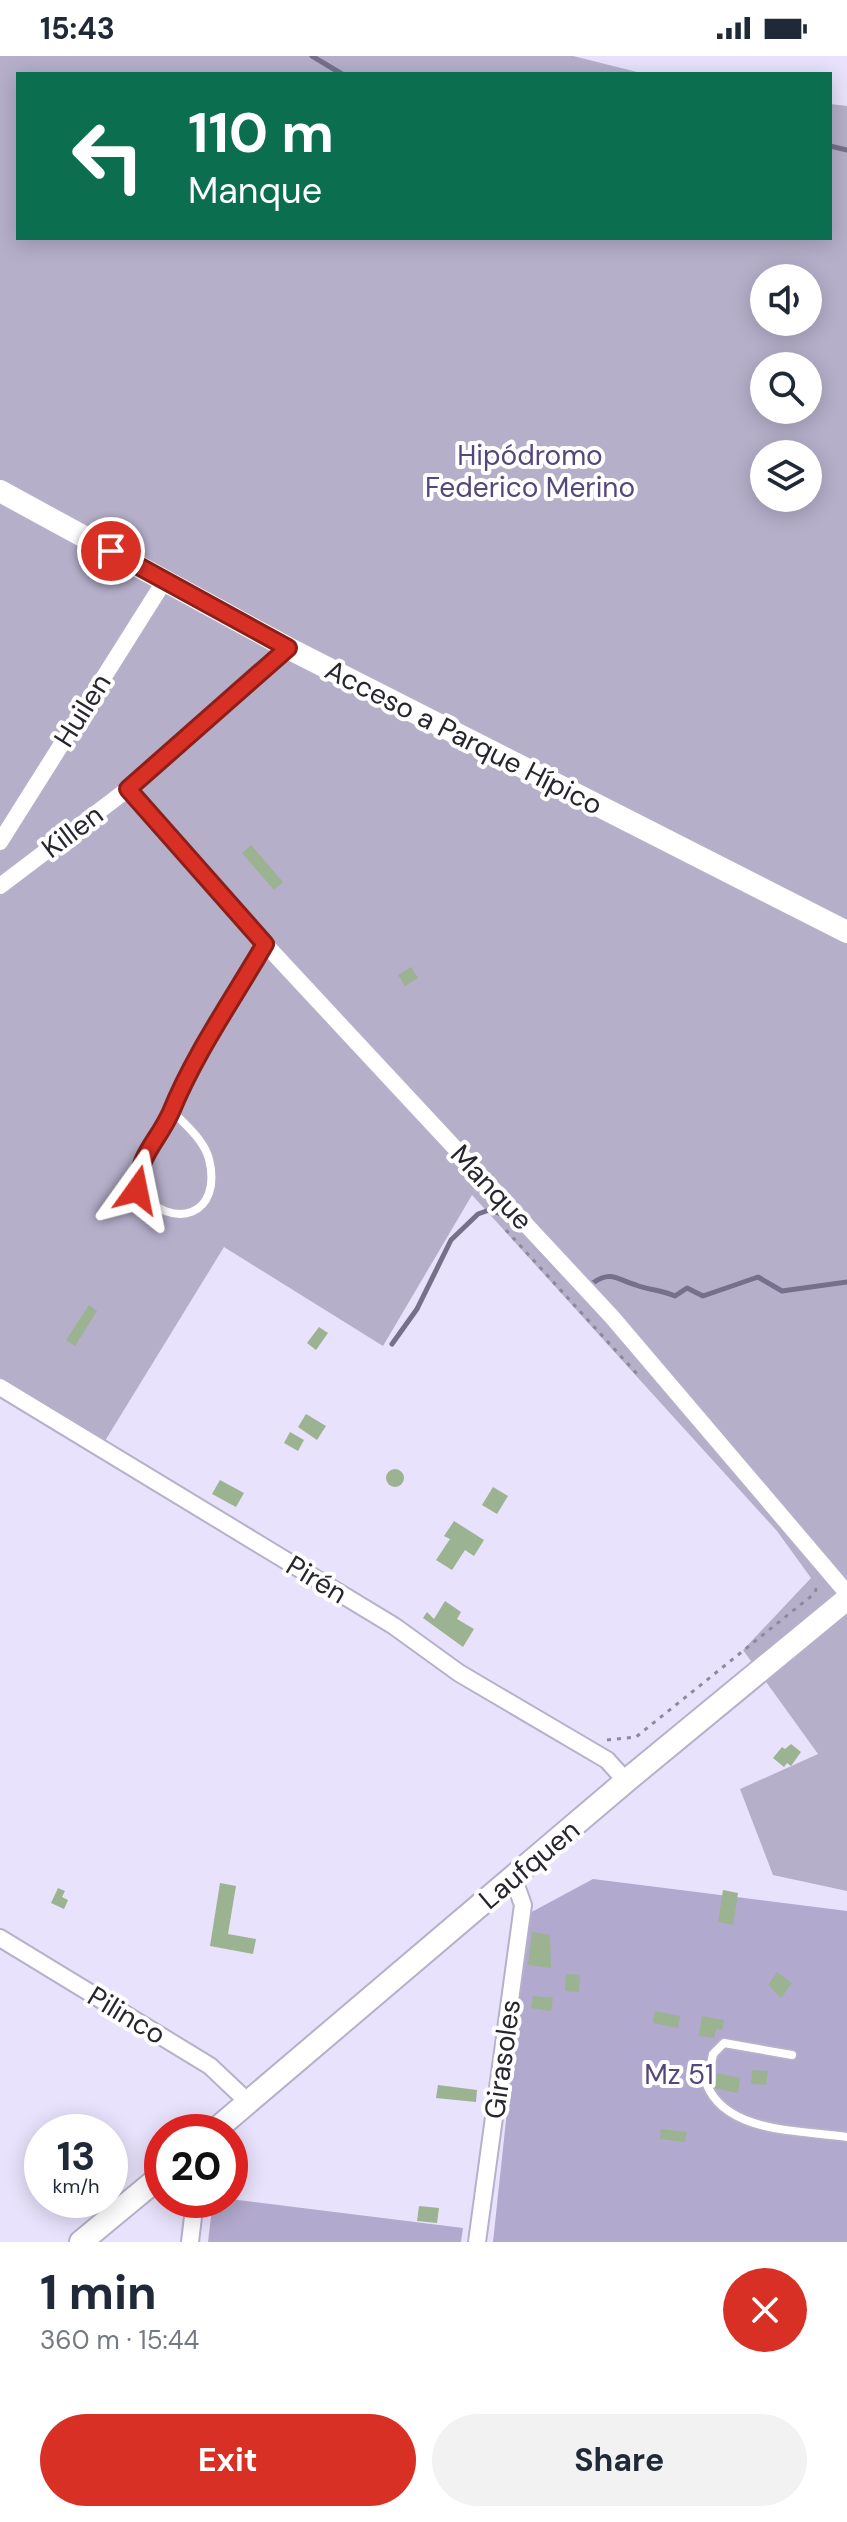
<!DOCTYPE html>
<html lang="en">
<head>
<meta charset="utf-8">
<style>
  :root { --surface:#fff; --page:#f2f2f3; --text:#1f2937; --muted:#747a83; --accent:#d93025 }
  body { margin:0; font-family:"DM Sans",sans-serif; background:var(--page); color:var(--text); height:100vh; display:flex; flex-direction:column; font-size:30px; white-space:nowrap }
  * { box-sizing:border-box; margin:0 }
  p { font-size:26px; color:var(--muted) }
  .icon { flex:none; width:44px; height:44px; fill:none; stroke:currentColor; stroke-width:2; stroke-linecap:round; stroke-linejoin:round }
  .map { position:relative; height:2186px; overflow:hidden }
  .details { display:flex; flex-direction:column; background:var(--surface); flex:1 }
  .details>* { flex:none }
  .banner { position:absolute; left:16px; top:16px; width:816px; height:168px; border-radius:0px; box-shadow:0 4px 20px #0003; background:#0b6e4f; color:#fff; overflow:hidden }
  .controls { position:absolute; left:750px; top:208px; display:grid; gap:16px }
  .controls a { display:grid; place-items:center; width:72px; height:72px; border-radius:50%; background:var(--surface); box-shadow:0 4px 20px #0003; font-size:40px }
  .speed { position:absolute; left:24px; top:2058px; display:flex; gap:16px; font-size:40px; font-weight:700; text-align:center }
  .speed>* { display:grid; place-content:center; width:104px; height:104px; border-radius:50%; background:var(--surface); box-shadow:0 4px 20px #0003; line-height:1 }
  .speed small { font-size:20px; font-weight:400 }
  .speed .limit { border:12px solid #d22; background:#fff; color:#111 }
  .pin { position:absolute; display:grid; place-items:center; width:68px; height:68px; color:#fff; margin:-34px; border:4px solid #fff; border-radius:50%; box-shadow:0 2px 8px #0007 }
  .me { position:absolute; width:88px; margin:-44px; rotate:12deg; stroke-linejoin:round; filter:drop-shadow(0 0 6px #0008) }
  .turn { display:flex; align-items:center; gap:28px; height:168px; padding:0 40px; font-size:36px }
  .turn .icon { width:104px; height:104px; stroke-width:2.5 }
  .turn b { display:block; font-size:56px; line-height:68px }
  .round { display:grid; place-items:center; flex:none; width:84px; height:84px; border-radius:42px; background:var(--page) }
  .headline { display:flex; align-items:center; justify-content:space-between; height:136px; padding:0 40px }
  h1 { font-size:48px; font-weight:700; line-height:60px }
  .cta { display:flex; gap:16px; margin-top:auto; padding:16px 40px }
  .cta a { flex:1; height:92px; border-radius:48px; background:var(--accent); color:#fff; font-size:32px; font-weight:700; line-height:92px; text-align:center }
  .cta a+a { background:var(--page); color:var(--text) }
  .status { display:flex; justify-content:space-between; align-items:center; height:56px; padding:0 40px; background:var(--surface); direction:ltr }
  .status svg { height:22px; fill:currentColor }
  .map>svg:first-child { display:block }
  .green { fill:#b5afca; fill-rule:evenodd }
  .forest { fill:#b2a9ce }
  .lines { fill:none; stroke-linecap:round; stroke-linejoin:round }
  .stream { stroke:#77708c; stroke-width:5 }
  .building { fill:#9bb391 }
  .service-casing { stroke:#b6b0c9; stroke-width:12 }
  .minor-casing { stroke:#b6b0c9; stroke-width:20 }
  .tertiary-casing { stroke:#b6b0c9; stroke-width:26 }
  .path { stroke:#8d899b; stroke-width:3; stroke-dasharray:4 6; stroke-linecap:butt }
  .service { stroke:#fff; stroke-width:8 }
  .minor { stroke:#fff; stroke-width:16 }
  .tertiary { stroke:#fff; stroke-width:22 }
  .route-casing { stroke:#8d1f18; stroke-width:20 }
  .route { stroke:#d93025; stroke-width:14 }
  .labels { text-anchor:middle; stroke-width:8; stroke-linejoin:round; paint-order:stroke }
  .park-label { font-size:28px; fill:#56477a; stroke:#fff }
  .street-label { font-size:28px; fill:#27252e; stroke:#fff }
</style>
</head>
<body>
<div class="status"><b>15:43</b><svg viewBox="0 0 49 12"><path d="M0 12V9h3v3zM5 12V6h3v6zM10 12V3h3v9zM15 12V0h3v12zM26 1h20v11H26zM47 4h2v5h-2z"/></svg></div>
<div class="map">
<svg width="847" height="2186" viewBox="0 0 847 2186">
  <rect width="100%" height="100%" fill="#e8e2fc"/>
  <path class="green" d="M0 0H573L645 18H18V182H830V48L847 50V1835L773 1819 740 1733 818 1698 743 1594 811 1522 777 1475 472 1139 383 1290 224 1191 100 1393 0 1331ZM764 222H808V266H764ZM764 310H808V354H764ZM764 398H808V442H764Z"/>
  <g class="forest">
    <polygon points="593,1823 847,1855 847,2186 493,2186 528,1858"/>
    <polygon points="230,2143 463,2172 461,2186 208,2186 213,2144"/>
  </g>
  <g class="lines">
    <g class="stream">
      <polyline points="312,0 342,18"/>
      <polyline points="830,90 847,94"/>
      <polyline points="535,1189 561,1217"/>
      <path d="M585 1225 593 1227C611 1214 618 1224 636 1229 649 1234 661 1234 675 1240L687 1232 703 1240 758 1221 782 1235 847 1226"/>
      <polyline points="392,1288 417,1253 451,1184 478,1158 489,1154 510,1161"/>
    </g>
  </g>
  <g class="building">
    <polygon points="251,789 283,826 274,834 242,797"/>
    <polygon points="411,911 418,922 405,930 398,919"/>
    <polygon points="89,1249 97,1255 75,1290 66,1284"/>
    <polygon points="319,1271 328,1277 316,1294 307,1287"/>
    <polygon points="306,1358 326,1370 317,1384 298,1371"/>
    <polygon points="290,1376 304,1384 298,1395 284,1387"/>
    <circle cx="395" cy="1422" r="9"/>
    <polygon points="220,1424 244,1437 236,1451 212,1438"/>
    <polygon points="493,1431 508,1440 497,1458 482,1449"/>
    <polygon points="454,1465 484,1484 474,1500 465,1494 452,1514 436,1504 450,1483 444,1480"/>
    <polygon points="445,1545 461,1556 457,1563 474,1573 463,1591 423,1562 427,1556 434,1563"/>
    <polygon points="791,1688 801,1696 791,1710 787,1707 784,1711 773,1702 782,1691 785,1693"/>
    <polygon points="220,1827 236,1830 228,1878 256,1883 253,1898 210,1890"/>
    <polygon points="58,1832 65,1835 62,1841 68,1844 64,1853 51,1847"/>
    <polygon points="723,1834 738,1837 733,1869 718,1866"/>
    <polygon points="532,1876 550,1879 551,1912 528,1909"/>
    <polygon points="777,1916 792,1927 781,1942 768,1929"/>
    <polygon points="566,1918 580,1919 579,1936 565,1935"/>
    <polygon points="533,1940 553,1942 551,1955 531,1952"/>
    <polygon points="655,1955 680,1960 678,1972 653,1967"/>
    <polygon points="702,1960 724,1964 722,1974 716,1973 714,1982 699,1980"/>
    <polygon points="752,2014 768,2015 766,2029 751,2028"/>
    <polygon points="717,2017 740,2022 738,2037 714,2032"/>
    <polygon points="438,2029 477,2034 476,2046 436,2042"/>
    <polygon points="661,2073 687,2076 685,2086 660,2083"/>
    <polygon points="419,2150 439,2152 437,2167 417,2165"/>
  </g>
  <g class="lines">
    <g class="service-casing">
      <g id="service">
        <path d="M171 1054C185 1068 204 1084 209 1103 223 1159 174 1177 137 1134 140 1094 166 1074 176 1037L265 889"/>
        <path d="M792 1999 724 1987 713 1998 707 2029C727 2078 803 2074 847 2081"/>
      </g>
    </g>
    <g class="minor-casing">
      <g id="minor">
        <polyline points="128,733 265,888 612,1261 847,1537"/>
        <polyline points="0,786 165,524"/>
        <polyline points="0,830 128,733 288,592"/>
        <polyline points="0,1331 394,1570 459,1617 607,1704 626,1725"/>
        <polyline points="0,1882 210,2010 248,2046"/>
        <polyline points="190,2186 195,2144"/>
        <polyline points="477,2186 523,1849 513,1821"/>
      </g>
    </g>
    <g class="tertiary-casing">
      <g id="tertiary">
        <polyline points="0,435 288,592 847,876"/>
        <polyline points="213,2076 626,1725 847,1543"/>
        <polyline points="81,2186 162,2119"/>
      </g>
    </g>
    <g class="path">
      <polyline points="506,1174 638,1319"/>
      <polyline points="607,1684 636,1681 815,1537 817,1529"/>
    </g>
    <use href="#service" class="service"/>
    <use href="#minor" class="minor"/>
    <use href="#tertiary" class="tertiary"/>
  </g>
  <g class="lines">
    <g class="route-casing">
      <path id="route" d="M111 495 288 592 128 733 265 888C233 943 195 997 171 1056 157 1087 139 1097 137 1134"/>
    </g>
    <use href="#route" class="route"/>
  </g>
  <g class="labels">
    <g class="park-label">
      <text x="530" y="409">Hipódromo<tspan x="530" dy="32">Federico Merino</tspan></text>
      <text x="679" y="2028">Mz 51</text>
    </g>
    <g class="street-label">
      <text transform="translate(82 654) rotate(-58)" y="10">Huilen</text>
      <text transform="translate(464 681) rotate(27)" y="10">Acceso a Parque Hípico</text>
      <text transform="translate(72 775) rotate(-37)" y="10">Killen</text>
      <text transform="translate(492 1131) rotate(47)" y="10">Manque</text>
      <text transform="translate(317 1523) rotate(31)" y="10">Pirén</text>
      <text transform="translate(529 1808) rotate(-40)" y="10">Laufquen</text>
      <text transform="translate(127 1959) rotate(31)" y="10">Pilinco</text>
      <text transform="translate(502 2003) rotate(-82)" y="10">Girasoles</text>
    </g>
  </g>
</svg>
<div class="controls">
<a><svg class="icon" aria-label="sound" viewBox="0 0 24 24"><path d="M4 9h4l5-4v14l-5-4H4zM17 9q2 3 0 6"/></svg></a>
<a><svg class="icon" aria-label="search" viewBox="0 0 24 24"><circle cx="10" cy="10" r="6"/><path d="M15 15l6 6"/></svg></a>
<a><svg class="icon" aria-label="layers" viewBox="0 0 24 24"><path d="M12 4l9 5-9 5-9-5zM3 14l9 5 9-5"/></svg></a>
</div>
<div class="speed"><div>13<small>km/h</small></div><div class="limit">20</div></div>
<div class="pin" style="left:111px;top:495px;background:#d93025"><svg class="icon" aria-label="arrive" viewBox="0 0 24 24"><path d="M6 21V4h12l-3 4 3 4H6"/></svg></div>
<svg class="me" style="left:137px;top:1134px" viewBox="-20 -20 40 40"><path d="M0-17L14 15 0 8-14 15z" fill="#d93025" stroke="#fff" stroke-width="4"/></svg>
<div class="banner">
<div class="turn"><svg class="icon" aria-label="left" viewBox="0 0 24 24"><path d="M17 20v-9H6M10 6l-5 5 5 5"/></svg><div><b>110 m</b>Manque</div></div>
</div>
</div>
<section class="details">
<div class="headline"><div><h1>1 min</h1><p>360 m · 15:44</p></div><a class="round" style="background:#d93025;color:#fff"><svg class="icon" aria-label="close" viewBox="0 0 24 24"><path d="M6 6l12 12M18 6L6 18"/></svg></a></div>
<div class="cta"><a>Exit</a><a>Share</a></div>
</section>
</body>
</html>
